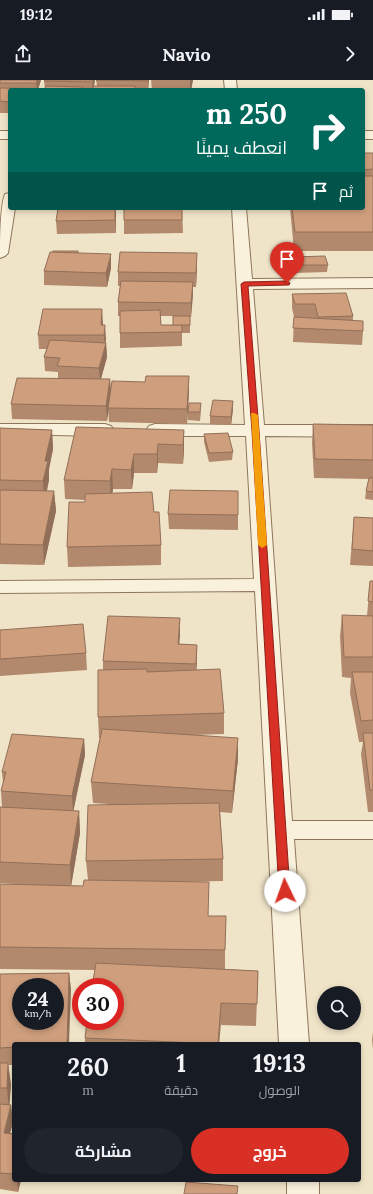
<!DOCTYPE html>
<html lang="ar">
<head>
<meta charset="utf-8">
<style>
  :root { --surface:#171b24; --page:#20242c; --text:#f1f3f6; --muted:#9ea1a6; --accent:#d93025 }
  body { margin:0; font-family:Lora,Cairo,serif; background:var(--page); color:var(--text); direction:rtl; height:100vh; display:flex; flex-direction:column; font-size:15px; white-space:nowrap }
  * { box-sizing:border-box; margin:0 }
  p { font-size:13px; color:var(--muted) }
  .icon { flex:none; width:22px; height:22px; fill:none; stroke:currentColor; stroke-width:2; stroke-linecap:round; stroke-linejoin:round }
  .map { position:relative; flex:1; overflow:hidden; direction:ltr }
  .sheet { position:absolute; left:12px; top:962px; width:349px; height:140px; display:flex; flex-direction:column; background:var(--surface); border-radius:4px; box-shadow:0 2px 6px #0003; direction:rtl }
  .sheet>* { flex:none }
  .guide { position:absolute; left:8px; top:8px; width:357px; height:122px; border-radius:4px; box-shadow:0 2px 6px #0003; direction:rtl; background:#00695c; color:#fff; overflow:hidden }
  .controls { position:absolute; left:317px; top:906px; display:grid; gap:8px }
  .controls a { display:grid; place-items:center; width:44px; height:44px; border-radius:50%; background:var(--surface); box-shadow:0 2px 6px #0003; font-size:20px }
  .speed { position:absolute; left:12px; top:898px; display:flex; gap:8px; font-size:20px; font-weight:700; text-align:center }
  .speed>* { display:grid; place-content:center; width:52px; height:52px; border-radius:50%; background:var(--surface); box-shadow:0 2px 6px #0003; line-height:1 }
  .speed small { font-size:10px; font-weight:400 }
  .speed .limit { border:6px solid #d22; background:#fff; color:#111 }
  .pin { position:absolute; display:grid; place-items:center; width:34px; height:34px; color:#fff; margin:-41px -17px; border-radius:50% 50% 50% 0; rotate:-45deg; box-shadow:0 0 4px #0007 }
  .pin .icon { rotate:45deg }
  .me { position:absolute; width:44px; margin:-22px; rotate:357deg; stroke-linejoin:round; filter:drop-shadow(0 0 3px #0008) }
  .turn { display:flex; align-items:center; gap:14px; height:84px; padding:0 12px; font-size:18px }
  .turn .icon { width:52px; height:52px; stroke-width:2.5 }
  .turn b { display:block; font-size:28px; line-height:34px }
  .then { display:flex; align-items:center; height:38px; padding:0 12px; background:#0003; gap:8px; font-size:15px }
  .eta { display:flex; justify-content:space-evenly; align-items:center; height:68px; text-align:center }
  .eta b { font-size:24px; font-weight:700; line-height:28px }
  .cta { display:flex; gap:8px; margin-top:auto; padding:8px 12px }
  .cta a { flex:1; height:46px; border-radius:24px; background:var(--accent); color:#fff; font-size:16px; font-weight:700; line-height:46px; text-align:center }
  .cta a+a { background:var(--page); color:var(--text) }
  .status { display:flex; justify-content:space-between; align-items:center; height:28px; padding:0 20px; background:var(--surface); direction:ltr }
  .status svg { height:11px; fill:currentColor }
  header { display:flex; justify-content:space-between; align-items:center; height:52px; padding:0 12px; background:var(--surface); font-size:18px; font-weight:700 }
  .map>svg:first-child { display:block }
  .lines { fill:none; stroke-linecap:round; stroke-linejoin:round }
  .minor-casing { stroke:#8d765c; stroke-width:2 }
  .minor { fill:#faf1dc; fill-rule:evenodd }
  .wall { fill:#b2896c; fill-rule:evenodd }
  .shaded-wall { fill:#916f58 }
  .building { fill:#cf9f7d; stroke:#916f58; fill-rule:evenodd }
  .route { fill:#d93025; stroke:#8d1f18 }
  .slow { fill:#f59e0b }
</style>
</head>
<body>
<div class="status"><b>19:12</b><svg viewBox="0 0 49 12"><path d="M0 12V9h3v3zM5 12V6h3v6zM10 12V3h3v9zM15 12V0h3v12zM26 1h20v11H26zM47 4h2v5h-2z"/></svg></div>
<header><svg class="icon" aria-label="forward" viewBox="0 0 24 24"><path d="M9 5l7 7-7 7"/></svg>Navio<svg class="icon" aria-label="share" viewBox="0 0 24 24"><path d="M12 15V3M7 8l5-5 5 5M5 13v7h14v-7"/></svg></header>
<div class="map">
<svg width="373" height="1114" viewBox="0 0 373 1114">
  <rect width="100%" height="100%" fill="#f0e4c8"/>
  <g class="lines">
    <g class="minor-casing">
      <g id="minor">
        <polygon points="224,0 236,0 237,10 225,10"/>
        <rect x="0" y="51" width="10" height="8"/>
        <rect x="363" y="51" width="10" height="8"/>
        <path d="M10 113V128H15L8 173 5 176 0 178C0 161 0 127 5 114Z"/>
        <polygon points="232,128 246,128 252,199 373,198 373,208 253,209 264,345 373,345 373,357 265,356 292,741 373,741 373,759 294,759 309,964 279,964 255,511 0,513 0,501 254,499 246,356 155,356 149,354 146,350 149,346 155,344 245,345"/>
        <polygon points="0,344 105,344 111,346 114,350 111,354 105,356 0,354"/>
        <rect x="287" y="1100" width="32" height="14"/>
      </g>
    </g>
    <use href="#minor" class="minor"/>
  </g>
  <g class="wall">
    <polygon points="0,0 41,0 38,9 40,9 40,10 10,10 10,33 0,33"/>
    <polygon points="96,0 149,0 148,10 44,10 45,8 44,1 95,1 94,6 97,6"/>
    <polygon points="151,0 193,0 191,10 152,10"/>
    <polygon points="363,73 373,73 373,171 294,171 290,128 363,128"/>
    <polygon points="36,128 182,128 183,153 124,154 124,129 116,129 116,153 57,154 56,141 58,128"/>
    <polygon points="78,173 111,188 107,207 44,205 44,191"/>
    <polygon points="292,177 328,185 327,192 294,193 292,184"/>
    <path d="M197 186 196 207H193L191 237H190V253H182V266L120 268V236H118V222L120 206H118V192ZM160 236H176L173 245H161Z"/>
    <polygon points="292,214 353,236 353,240 363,251 362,265 293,262 294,237 292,228"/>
    <polygon points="103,243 103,245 106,259 105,263 106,263 107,277 101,299 110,299 111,312 145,302 189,296 189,311 187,344 109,342 108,328 107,341 12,339 11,324 58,298 58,292 45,291 44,277 47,269 39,269 38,255"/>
    <polygon points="233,321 233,329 231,345 210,344 210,336"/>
    <polygon points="201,331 200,341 188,340 188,332"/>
    <polygon points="313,344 373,345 373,420 365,419 366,411 369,399 314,398 312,363"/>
    <polygon points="0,348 52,350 53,369 49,389 49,400 47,411 54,411 56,431 44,485 0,484"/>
    <polygon points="184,350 184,369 183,384 158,383 157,393 134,393 132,409 113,409 112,414 154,432 161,465 161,485 68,487 67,467 85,422 85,420 65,419 64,400"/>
    <polygon points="204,354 233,372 232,380 209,382 204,362"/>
    <polygon points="238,411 238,450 169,449 168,434"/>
    <polygon points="354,437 373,438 373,486 350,485"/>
    <polygon points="370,501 373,501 373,732 368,732 361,674 363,662 359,662 350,613 351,598 342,597 340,556 342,535 367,536"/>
    <polygon points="0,550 86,573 87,590 0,596"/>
    <polygon points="180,554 179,564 197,565 196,590 224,633 224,654 193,655 238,679 232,733 220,732 223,779 223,801 167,802 208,836 225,870 225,889 258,891 256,946 221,945 219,964 85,964 85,958 95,890 0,889 0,804 30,805 0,803 0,727 2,728 1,711 3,703 2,692 84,659 85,675 73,731 79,731 80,753 71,806 83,806 88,800 86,781 108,724 93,723 91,702 100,658 99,658 98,637 103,590 103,581"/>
    <polygon points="69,893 71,910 14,964 14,985 8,985 11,1005 9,1025 11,1025 13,1042 10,1053 14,1054 14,1100 21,1100 18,1112 0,1109 0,894"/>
    <polygon points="373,952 373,969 372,960"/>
  </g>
  <g class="shaded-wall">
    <polygon points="37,0 41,0 38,10 37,10 36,3"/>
    <polygon points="93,0 95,0 93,10 92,10"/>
    <polygon points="148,0 149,0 148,10"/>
    <polygon points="190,0 193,0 191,10 190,10"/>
    <polygon points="115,128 116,134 116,153 115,140"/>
    <polygon points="197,173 197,186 196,207 196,193"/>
    <polygon points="111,174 111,188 107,207 106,193"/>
    <polygon points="193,202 193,216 191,237 191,223"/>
    <polygon points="102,229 103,243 102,255 101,245"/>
    <polygon points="105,245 106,259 105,268 106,263 107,277 100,302 99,288 105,269 104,255"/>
    <polygon points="189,296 189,311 187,344 187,329"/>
    <polygon points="110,299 111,314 107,341 106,326"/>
    <polygon points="233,321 233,329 231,345 231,337"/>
    <polygon points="52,350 53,369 49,389 49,400 44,421 43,401 45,381"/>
    <polygon points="184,350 184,369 183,384 183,365"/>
    <polygon points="158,364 158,383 157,393 157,374"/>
    <polygon points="134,374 134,393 132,409 131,390"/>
    <polygon points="112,389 113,409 111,421 110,401"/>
    <polygon points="54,411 56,431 44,485 43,465"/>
    <polygon points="180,538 180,554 178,581 178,564"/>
    <polygon points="197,565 197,581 196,600 196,584"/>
    <polygon points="238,658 238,679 232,733 233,711"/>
    <polygon points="84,659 85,675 73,733 72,716"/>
    <polygon points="79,731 80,753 71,807 70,785"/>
    <polygon points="69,893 71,910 69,964 67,964"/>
    <polygon points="221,923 219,964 218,964"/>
    <polygon points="8,983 11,1005 9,1030 7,1008"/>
    <polygon points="11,1025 13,1042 6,1070 4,1053"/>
    <polygon points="17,1100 21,1100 18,1112"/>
  </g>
  <g class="building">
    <polygon points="0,0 37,0 36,3 0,3"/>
    <polygon points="45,0 93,0 92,2 44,1"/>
    <polygon points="96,0 148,0 148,1"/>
    <polygon points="46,6 83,7 82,10 44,10"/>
    <rect x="93" y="6" width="42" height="4"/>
    <polygon points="0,8 40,9 39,10 10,10 10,22 0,21"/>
    <polygon points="363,73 373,73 373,89 363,90"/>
    <polygon points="363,96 373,96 373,152 295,152 292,128 363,128"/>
    <polygon points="58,128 115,128 115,140 56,141"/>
    <rect x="124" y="128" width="58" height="12"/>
    <rect x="53" y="171" width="25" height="2"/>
    <polygon points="50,172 111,174 106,193 44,191"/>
    <polygon points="120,172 197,173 196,193 118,192"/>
    <polygon points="325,176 328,185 294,185 292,177"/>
    <polygon points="121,201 193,202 191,223 118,222"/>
    <polygon points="346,213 353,236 318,237 315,224 295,224 292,214"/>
    <polygon points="43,229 102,229 101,245 105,245 104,255 38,255"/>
    <polygon points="160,230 161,245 182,245 182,252 120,253 120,231"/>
    <rect x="173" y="236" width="17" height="9"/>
    <polygon points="294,237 363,241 363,251 293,248"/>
    <polygon points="50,260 106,263 99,288 57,286 60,278 44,277"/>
    <polygon points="146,296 189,296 187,329 108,328 112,301 145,302"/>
    <polygon points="17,298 110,299 106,326 11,324"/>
    <polygon points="213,320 233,321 231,337 210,336"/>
    <polygon points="189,323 201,323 200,332 188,332"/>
    <polygon points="313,344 373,345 373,380 315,379"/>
    <polygon points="76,347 184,350 183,365 158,364 157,374 134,374 131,390 112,389 110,401 64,400"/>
    <polygon points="0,348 52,350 45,381 48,381 43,401 0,400"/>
    <polygon points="228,353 233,372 209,373 204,354"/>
    <polygon points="369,398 373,398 373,412 366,411"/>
    <polygon points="0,410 54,411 43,465 0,464"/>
    <polygon points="170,410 238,411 238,435 168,434"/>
    <polygon points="152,412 154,432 159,432 161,465 67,467 69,422 85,422 85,414"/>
    <polygon points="354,437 373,438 373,471 352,469"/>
    <polygon points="370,501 373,501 373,522 368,521"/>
    <polygon points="342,535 373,536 373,577 344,577"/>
    <polygon points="108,536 180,538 178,564 197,565 196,584 103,581"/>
    <polygon points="83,544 86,573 0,579 0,550"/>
    <polygon points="147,589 147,592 220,589 224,633 98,637 98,590"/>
    <polygon points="352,592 373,592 373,640 361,641"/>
    <polygon points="102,649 238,658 233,711 91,702"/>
    <polygon points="363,653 373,653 373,710 370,710"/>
    <polygon points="12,654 84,659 72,716 1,711 6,692 2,692"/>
    <polygon points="219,723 223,779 86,781 88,725"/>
    <polygon points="0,727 79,731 70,785 0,782"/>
    <polygon points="84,800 209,802 208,836 226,836 225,870 0,867 0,804 83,806"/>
    <polygon points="96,883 258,891 257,924 221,923 218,964 85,958 87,941 115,941 115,907 92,907"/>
    <path d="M69 893 67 964H14V967L0 968V894ZM21 907H55V941H21Z"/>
    <polygon points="0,983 8,983 7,1008 0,1008"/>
    <polygon points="0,1024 11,1025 4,1053 14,1054 14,1094 0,1093"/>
    <polygon points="186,1102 238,1106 237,1114 184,1114"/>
  </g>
  <polygon class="route" points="287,201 290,203 289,205 248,206 259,351 290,811 289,814 281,814 279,811 252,351 241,204 244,202"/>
  <polygon class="slow" points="251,333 254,333 258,335 267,465 262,468 258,465"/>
</svg>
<div class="controls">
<a><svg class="icon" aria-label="search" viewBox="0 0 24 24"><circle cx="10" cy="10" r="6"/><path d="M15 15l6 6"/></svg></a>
</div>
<div class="speed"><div>24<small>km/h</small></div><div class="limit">30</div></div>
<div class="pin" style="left:287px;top:203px;background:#d93025"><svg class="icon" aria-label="arrive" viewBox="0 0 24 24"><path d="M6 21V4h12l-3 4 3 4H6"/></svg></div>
<svg class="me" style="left:285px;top:811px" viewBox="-20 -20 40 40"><circle r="19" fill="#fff"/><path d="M0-13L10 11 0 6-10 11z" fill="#d93025"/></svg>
<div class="guide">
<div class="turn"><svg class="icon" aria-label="right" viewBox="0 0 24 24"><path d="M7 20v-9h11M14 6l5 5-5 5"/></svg><div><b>250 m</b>انعطف يمينًا</div></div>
<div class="then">ثم<svg class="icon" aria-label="arrive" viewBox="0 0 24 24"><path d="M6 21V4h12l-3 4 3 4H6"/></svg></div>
</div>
<section class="sheet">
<div class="eta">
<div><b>19:13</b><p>الوصول</p></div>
<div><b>1</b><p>دقيقة</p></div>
<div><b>260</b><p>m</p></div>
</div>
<div class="cta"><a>خروج</a><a>مشاركة</a></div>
</section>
</div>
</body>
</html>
